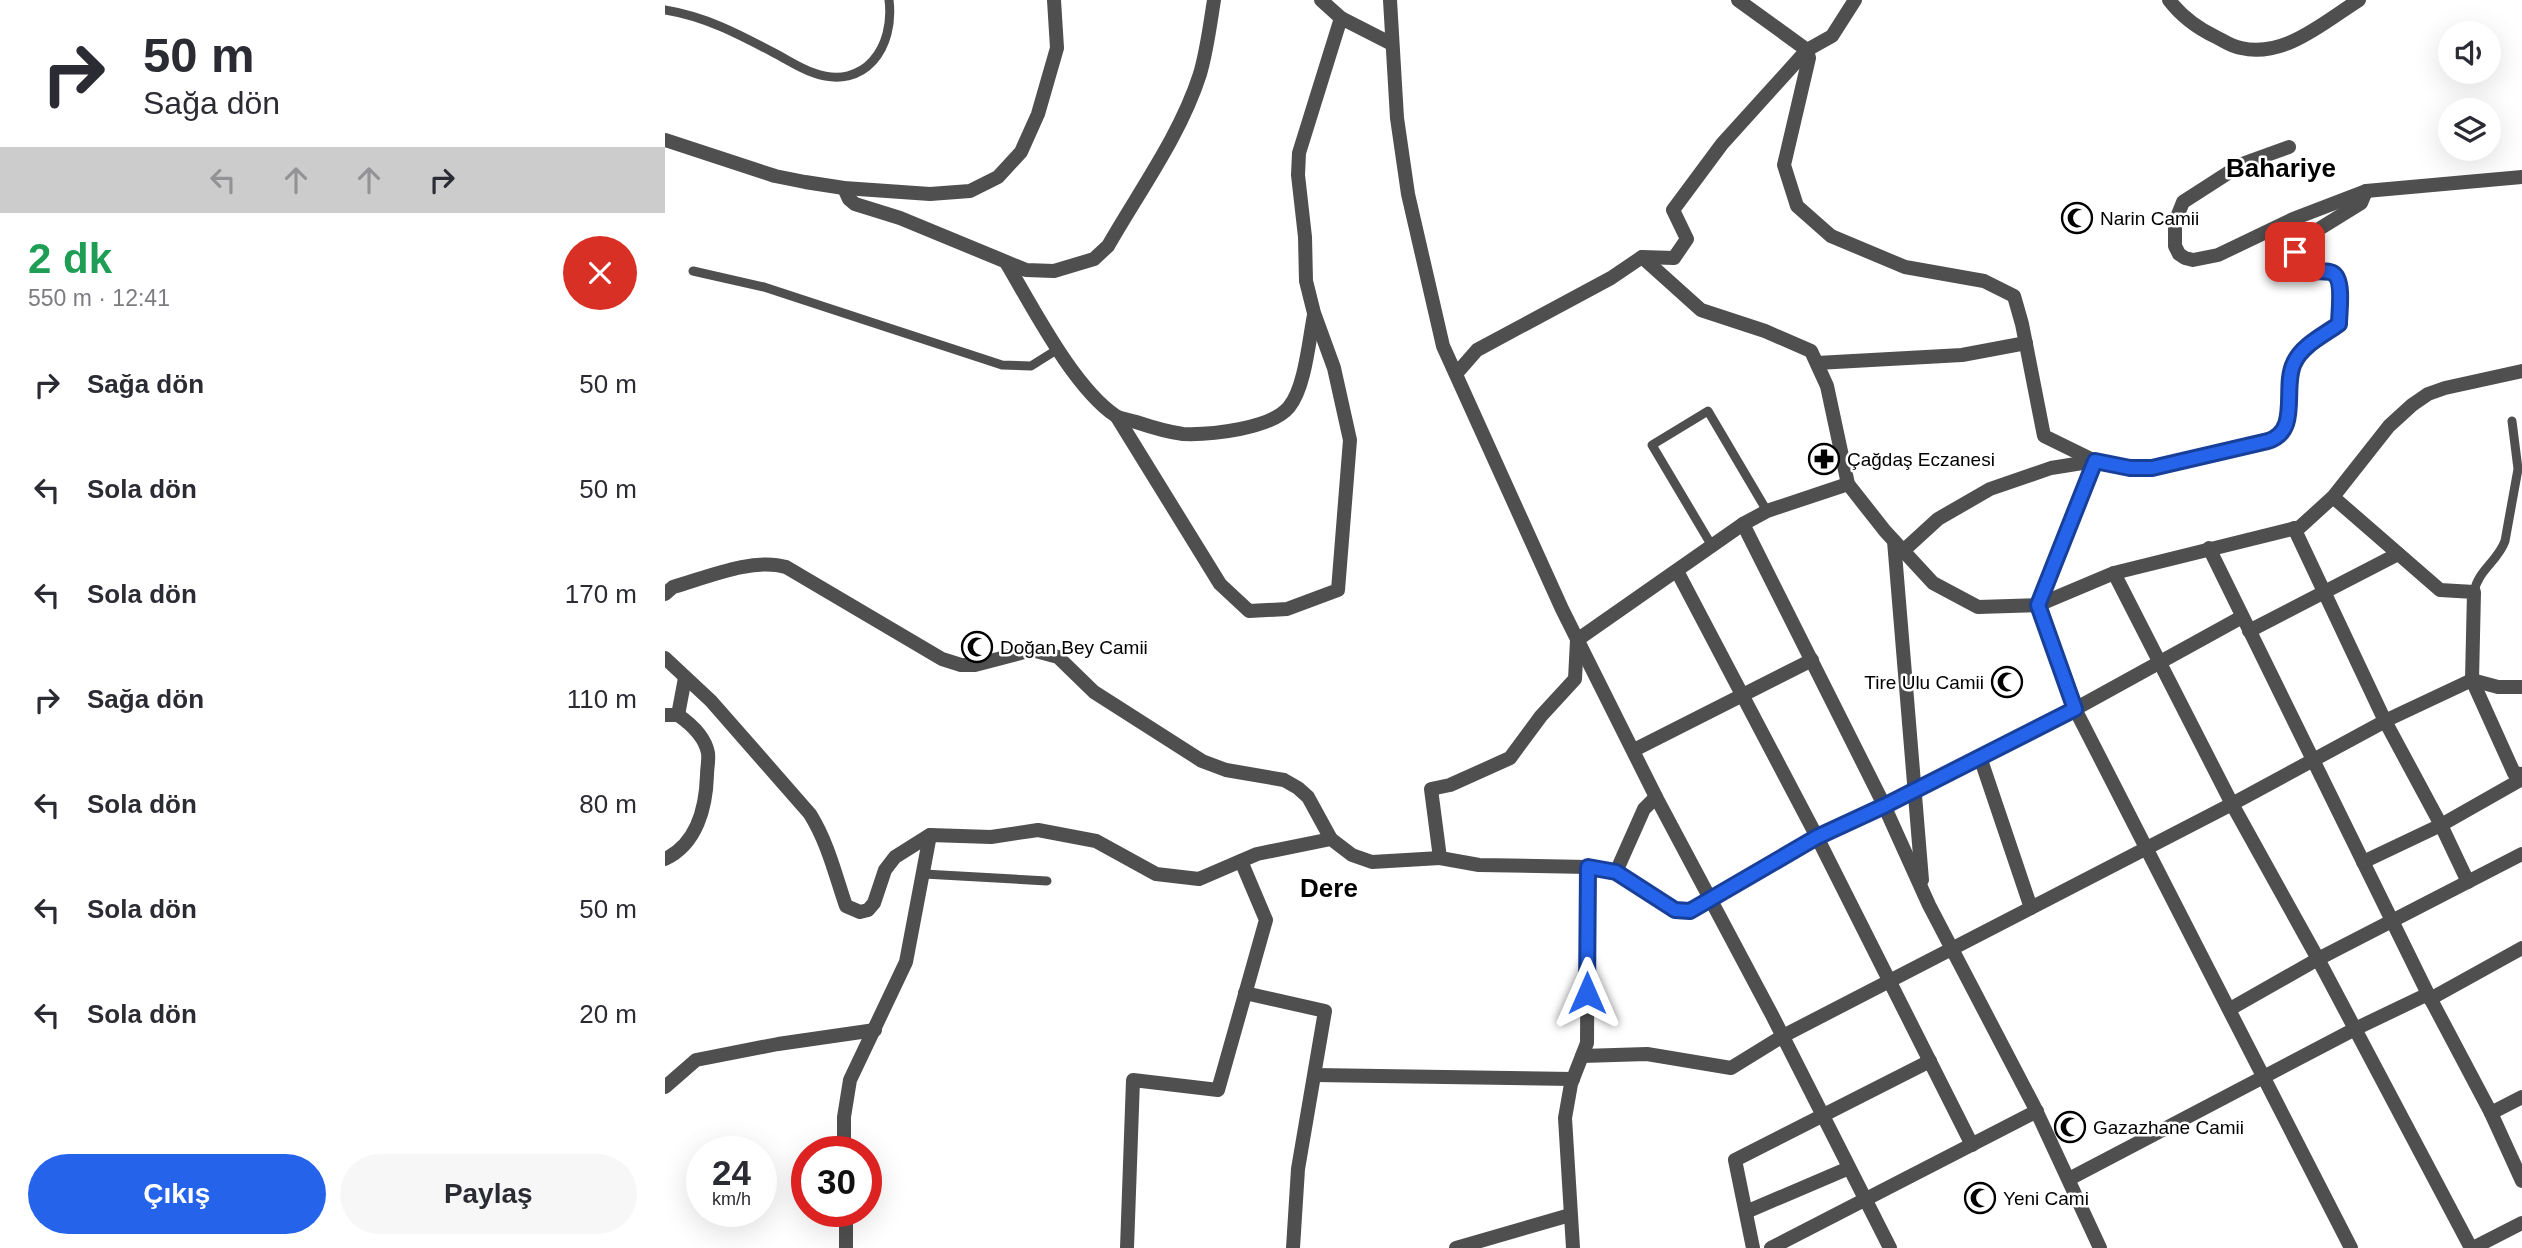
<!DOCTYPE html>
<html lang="tr">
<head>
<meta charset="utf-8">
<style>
  :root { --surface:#fff; --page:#f7f7f7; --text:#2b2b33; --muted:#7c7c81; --accent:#2563eb }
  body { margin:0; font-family:Arial,sans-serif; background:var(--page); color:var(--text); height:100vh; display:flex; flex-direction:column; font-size:26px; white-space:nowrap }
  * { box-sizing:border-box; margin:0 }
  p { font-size:23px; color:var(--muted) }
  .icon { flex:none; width:38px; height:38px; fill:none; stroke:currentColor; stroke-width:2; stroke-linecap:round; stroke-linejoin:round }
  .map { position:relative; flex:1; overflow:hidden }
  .panel { display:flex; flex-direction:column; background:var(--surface); width:665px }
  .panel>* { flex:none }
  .hud { background:#fff; color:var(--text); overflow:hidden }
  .buttons { position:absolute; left:1773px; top:21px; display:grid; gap:14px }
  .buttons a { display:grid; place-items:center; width:63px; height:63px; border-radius:50%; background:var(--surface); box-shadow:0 7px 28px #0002; font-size:35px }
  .speed { position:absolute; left:21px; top:1136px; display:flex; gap:14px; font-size:35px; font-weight:700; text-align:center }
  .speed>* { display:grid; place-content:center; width:91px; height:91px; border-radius:50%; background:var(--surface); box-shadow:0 7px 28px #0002; line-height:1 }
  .speed small { font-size:18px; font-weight:400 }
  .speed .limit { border:10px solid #d22; background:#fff; color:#111 }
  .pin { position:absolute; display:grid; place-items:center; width:60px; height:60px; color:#fff; margin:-30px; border-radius:14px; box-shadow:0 4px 10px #0006 }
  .me { position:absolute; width:77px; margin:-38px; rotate:0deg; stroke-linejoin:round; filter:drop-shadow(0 0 5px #0008) }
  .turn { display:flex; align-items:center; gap:24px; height:147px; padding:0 28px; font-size:32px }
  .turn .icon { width:91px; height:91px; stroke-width:2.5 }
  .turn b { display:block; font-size:49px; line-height:60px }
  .lanes { display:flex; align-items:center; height:66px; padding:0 28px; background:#0003; justify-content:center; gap:35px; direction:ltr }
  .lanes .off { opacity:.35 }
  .round { display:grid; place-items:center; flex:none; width:74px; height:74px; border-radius:37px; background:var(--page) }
  .overview { display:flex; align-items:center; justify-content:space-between; height:119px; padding:0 28px }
  h1 { font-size:42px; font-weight:600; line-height:52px; color:#1e9e55 }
  .primary-button { display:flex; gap:14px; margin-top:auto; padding:14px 28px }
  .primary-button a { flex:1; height:80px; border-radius:42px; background:var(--accent); color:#fff; font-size:28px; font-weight:600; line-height:80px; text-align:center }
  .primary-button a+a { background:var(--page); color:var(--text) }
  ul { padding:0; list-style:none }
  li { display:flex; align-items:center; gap:21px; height:105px; padding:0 28px }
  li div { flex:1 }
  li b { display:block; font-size:26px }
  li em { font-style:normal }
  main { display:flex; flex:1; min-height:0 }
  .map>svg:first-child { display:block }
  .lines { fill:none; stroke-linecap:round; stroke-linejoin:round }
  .service { stroke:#4f4f4f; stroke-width:9 }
  .minor { stroke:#4f4f4f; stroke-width:14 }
  .tertiary { stroke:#4f4f4f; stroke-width:14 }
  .route-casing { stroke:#184099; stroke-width:18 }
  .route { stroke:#2563eb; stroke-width:12 }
  .labels { text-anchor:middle; stroke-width:5; stroke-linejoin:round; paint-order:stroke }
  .poi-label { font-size:19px; fill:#000; stroke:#fff; text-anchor:start }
  .district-label { font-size:26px; font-weight:bold; fill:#000; stroke:#fff }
</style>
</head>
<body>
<main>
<section class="panel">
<div class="hud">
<div class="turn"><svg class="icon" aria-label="right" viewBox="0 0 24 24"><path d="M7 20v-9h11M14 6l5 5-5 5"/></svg><div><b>50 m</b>Sağa dön</div></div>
<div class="lanes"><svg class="icon off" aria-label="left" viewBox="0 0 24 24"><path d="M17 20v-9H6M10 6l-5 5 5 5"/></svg><svg class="icon off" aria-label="ahead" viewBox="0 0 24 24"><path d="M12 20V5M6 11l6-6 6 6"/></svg><svg class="icon off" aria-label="ahead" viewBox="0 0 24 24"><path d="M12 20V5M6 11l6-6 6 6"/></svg><svg class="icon" aria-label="right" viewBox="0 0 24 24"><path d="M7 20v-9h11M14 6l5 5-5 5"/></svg></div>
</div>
<div class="overview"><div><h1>2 dk</h1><p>550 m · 12:41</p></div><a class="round" style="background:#d93025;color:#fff"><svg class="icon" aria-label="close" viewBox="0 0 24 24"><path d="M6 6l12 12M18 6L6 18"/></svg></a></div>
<ul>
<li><svg class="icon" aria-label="right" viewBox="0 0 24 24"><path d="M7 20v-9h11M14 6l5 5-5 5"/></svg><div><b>Sağa dön</b></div><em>50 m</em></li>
<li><svg class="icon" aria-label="left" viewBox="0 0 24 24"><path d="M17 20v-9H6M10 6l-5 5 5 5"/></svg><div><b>Sola dön</b></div><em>50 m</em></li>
<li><svg class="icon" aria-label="left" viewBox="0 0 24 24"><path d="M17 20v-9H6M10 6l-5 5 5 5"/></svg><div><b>Sola dön</b></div><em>170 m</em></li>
<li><svg class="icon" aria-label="right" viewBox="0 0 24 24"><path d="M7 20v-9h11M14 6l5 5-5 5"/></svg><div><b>Sağa dön</b></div><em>110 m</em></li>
<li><svg class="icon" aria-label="left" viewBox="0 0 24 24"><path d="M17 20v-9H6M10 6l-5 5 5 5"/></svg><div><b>Sola dön</b></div><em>80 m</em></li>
<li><svg class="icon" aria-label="left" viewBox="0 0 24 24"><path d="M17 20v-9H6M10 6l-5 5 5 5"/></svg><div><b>Sola dön</b></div><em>50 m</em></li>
<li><svg class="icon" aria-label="left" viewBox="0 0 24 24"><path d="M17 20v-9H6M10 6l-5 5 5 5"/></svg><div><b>Sola dön</b></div><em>20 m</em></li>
</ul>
<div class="primary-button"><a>Çıkış</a><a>Paylaş</a></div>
</section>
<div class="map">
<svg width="1857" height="1248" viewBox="0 0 1857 1248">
  <rect width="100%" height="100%" fill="#fff"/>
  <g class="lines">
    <g class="service">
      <path d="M0 10C43 17 77 36 115 56 126 62 137 69 149 73 200 91 230 47 224 0"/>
      <polyline points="28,271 99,287 337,365 366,366 393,349"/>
      <polyline points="1047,546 987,445 1043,411 1102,511"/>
      <path d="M1809 592C1813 570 1833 561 1840 541L1853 469 1847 421"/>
      <polyline points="259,874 382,881"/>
    </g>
    <g class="minor">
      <polyline points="656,0 676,18 727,44"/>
      <polyline points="1073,0 1142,50 1144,58 1119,165 1132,206 1166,236 1240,267 1319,281 1349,296 1357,324 1379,436 1430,461 1373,605 1410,709 1686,1248"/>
      <path d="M1504 0C1517 17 1532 28 1551 37 1559 41 1567 47 1576 48 1620 58 1659 22 1694 0"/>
      <polyline points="1624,147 1577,164 1518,202 1510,222 1510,246 1514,254 1520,258 1528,260 1553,255 1628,219 1701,191 1857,177"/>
      <path d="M179 188 184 199 190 204 235 218 361 270 389 271 429 259 443 246C475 190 515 136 535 74 542 50 545 25 549 0"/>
      <polyline points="977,257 1036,310 1100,331 1146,351 1162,386 1183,484 1220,531 1268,583 1313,607 1373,605 1449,573 1635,527 1668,497 1724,426 1747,405 1763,394 1780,388 1857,371"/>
      <path d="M342 264C368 308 409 388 451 416 456 419 465 420 471 422 486 427 502 432 518 434 545 435 606 429 624 407 640 388 644 340 649 315"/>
      <polyline points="1152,363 1297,355 1361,343"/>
      <polyline points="791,374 812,350 946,278 977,257 1009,258 1022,239 1008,210 1057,144 1142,50 1167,36 1190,0"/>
      <polyline points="452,417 555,584 584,611 622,609 673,590 685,440 669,368 649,313 641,281 640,237 633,175 634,153 676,18"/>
      <polyline points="1668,497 1775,590 1809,592 1807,680 1849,773 1857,774"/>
      <polyline points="1078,524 1217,801 1264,905 1369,1106 1435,1248"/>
      <polyline points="1629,528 1720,721 1776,825 1803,882"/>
      <polyline points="1229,541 1257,880"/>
      <polyline points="1544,548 1763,994 1826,1113 1857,1181"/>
      <path d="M1238 551 1273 519 1325 489 1386 468 1430 461 1465 468H1487L1603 441C1636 430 1617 387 1629 363 1637 345 1659 335 1674 324 1674 307 1680 284 1667 272 1650 272 1630 274 1630 252L1654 229 1696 203 1701 191"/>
      <polyline points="1012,571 1152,837 1307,1145"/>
      <polyline points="1449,573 1567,804 1653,959 1806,1248"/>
      <path d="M0 594 8 587C40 578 88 557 121 567L277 659 296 665H310L367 650 393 657 429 692 537 761 561 770 619 780 633 788 643 797 666 839"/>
      <polyline points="1584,631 1733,554"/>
      <path d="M0 658 46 701 145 814C163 843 170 874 181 906L195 912 203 910 209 903 220 870 230 857 265 835 326 837 373 830 431 841 491 874 534 879 592 854 666 839 687 855 707 862 775 858 766 789 785 785 845 758 876 716 910 679 912 640 1078 524 1102 511 1183 484"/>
      <polyline points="0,715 13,715 20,678"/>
      <polyline points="969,750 1147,660"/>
      <polyline points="1315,757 1366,908"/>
      <polyline points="775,858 814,865 923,867 943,869 1010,910 1025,911 1152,837 1219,806 1410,709 1577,617"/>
      <path d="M0 859C32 844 41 807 42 775 42 768 44 760 43 753 40 737 26 724 13 715"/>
      <polyline points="1698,862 1776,825 1857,779"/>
      <polyline points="951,872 979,809 991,797"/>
      <polyline points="580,993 660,1011 633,1169 628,1248"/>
      <polyline points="1765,999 1857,948"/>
      <polyline points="1565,1009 1653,959 1857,854"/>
      <polyline points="917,1056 982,1054 1066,1068 1118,1036 1567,804 1724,719 1807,680 1833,687 1857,687"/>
      <polyline points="650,1075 908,1079"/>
      <polyline points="0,1087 31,1060 113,1044 210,1030"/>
      <polyline points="1826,1113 1857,1097"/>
      <polyline points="179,1152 179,1117 185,1080 241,962 265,835"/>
      <polyline points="1404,1179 1690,1029 1763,994"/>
      <polyline points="181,1211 181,1248"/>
      <polyline points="1081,1212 1184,1168"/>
      <polyline points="462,1248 468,1080 553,1090 601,920 576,861"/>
      <polyline points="791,1248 905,1215"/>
      <polyline points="908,1248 900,1118 906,1084 922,1043 923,867"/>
      <polyline points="1088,1248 1070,1160 1265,1061"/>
      <polyline points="1106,1248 1372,1111"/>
      <polyline points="1808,1248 1857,1223"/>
    </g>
    <g class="tertiary">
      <polyline points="725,0 732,118 743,194 778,346 897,609 991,797 1107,1015 1225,1248"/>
      <polyline points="0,140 110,176 140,182 179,188 265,194 305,191 333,177 356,152 373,114 392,48 389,0"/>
    </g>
  </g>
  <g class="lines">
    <g class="route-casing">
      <path id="route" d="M922 993 923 867 951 872 1010 910 1025 911 1152 837 1219 806 1410 709 1373 605 1430 461 1465 468H1487L1603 441C1636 431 1617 387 1629 363 1637 345 1659 335 1674 324 1674 311 1680 275 1665 272 1656 270 1647 273 1637 269L1631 261 1630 252"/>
    </g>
    <use href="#route" class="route"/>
  </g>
  <defs>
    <g id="mosque-ring" transform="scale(1.575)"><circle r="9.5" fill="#fff" stroke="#000" stroke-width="1.5"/><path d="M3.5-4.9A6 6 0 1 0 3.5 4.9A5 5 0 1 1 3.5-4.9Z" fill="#000"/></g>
    <g id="pharmacy-ring" transform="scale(1.575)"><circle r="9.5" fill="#fff" stroke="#000" stroke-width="1.5"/><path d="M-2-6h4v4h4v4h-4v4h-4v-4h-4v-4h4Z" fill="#000"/></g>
  </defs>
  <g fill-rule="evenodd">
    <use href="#mosque-ring" x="1412" y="218"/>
    <use href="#pharmacy-ring" x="1159" y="459"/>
    <use href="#mosque-ring" x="312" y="647"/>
    <use href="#mosque-ring" x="1342" y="682"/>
    <use href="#mosque-ring" x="1405" y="1127"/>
    <use href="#mosque-ring" x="1315" y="1198"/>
  </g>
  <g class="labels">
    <g class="poi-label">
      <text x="1435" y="225">Narin Camii</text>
      <text x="1182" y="466">Çağdaş Eczanesi</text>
      <text x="335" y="654">Doğan Bey Camii</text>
      <text x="1319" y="689" text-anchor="end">Tire Ulu Camii</text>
      <text x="1428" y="1134">Gazazhane Camii</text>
      <text x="1338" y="1205">Yeni Cami</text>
    </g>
    <g class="district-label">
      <text x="1616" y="177">Bahariye</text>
      <text x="664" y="897">Dere</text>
    </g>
  </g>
</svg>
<div class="buttons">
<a><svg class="icon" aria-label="sound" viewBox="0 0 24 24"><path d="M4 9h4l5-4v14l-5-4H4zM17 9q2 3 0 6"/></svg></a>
<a><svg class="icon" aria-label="layers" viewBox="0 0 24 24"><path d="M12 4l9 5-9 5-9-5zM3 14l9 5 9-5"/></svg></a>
</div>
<div class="speed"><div>24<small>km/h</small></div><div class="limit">30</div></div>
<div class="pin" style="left:1630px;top:252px;background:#d93025"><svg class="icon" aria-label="arrive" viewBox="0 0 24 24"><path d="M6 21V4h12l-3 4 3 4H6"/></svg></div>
<svg class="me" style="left:922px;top:993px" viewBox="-20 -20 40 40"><path d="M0-17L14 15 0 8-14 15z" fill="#2563eb" stroke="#fff" stroke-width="4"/></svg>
</div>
</main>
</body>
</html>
